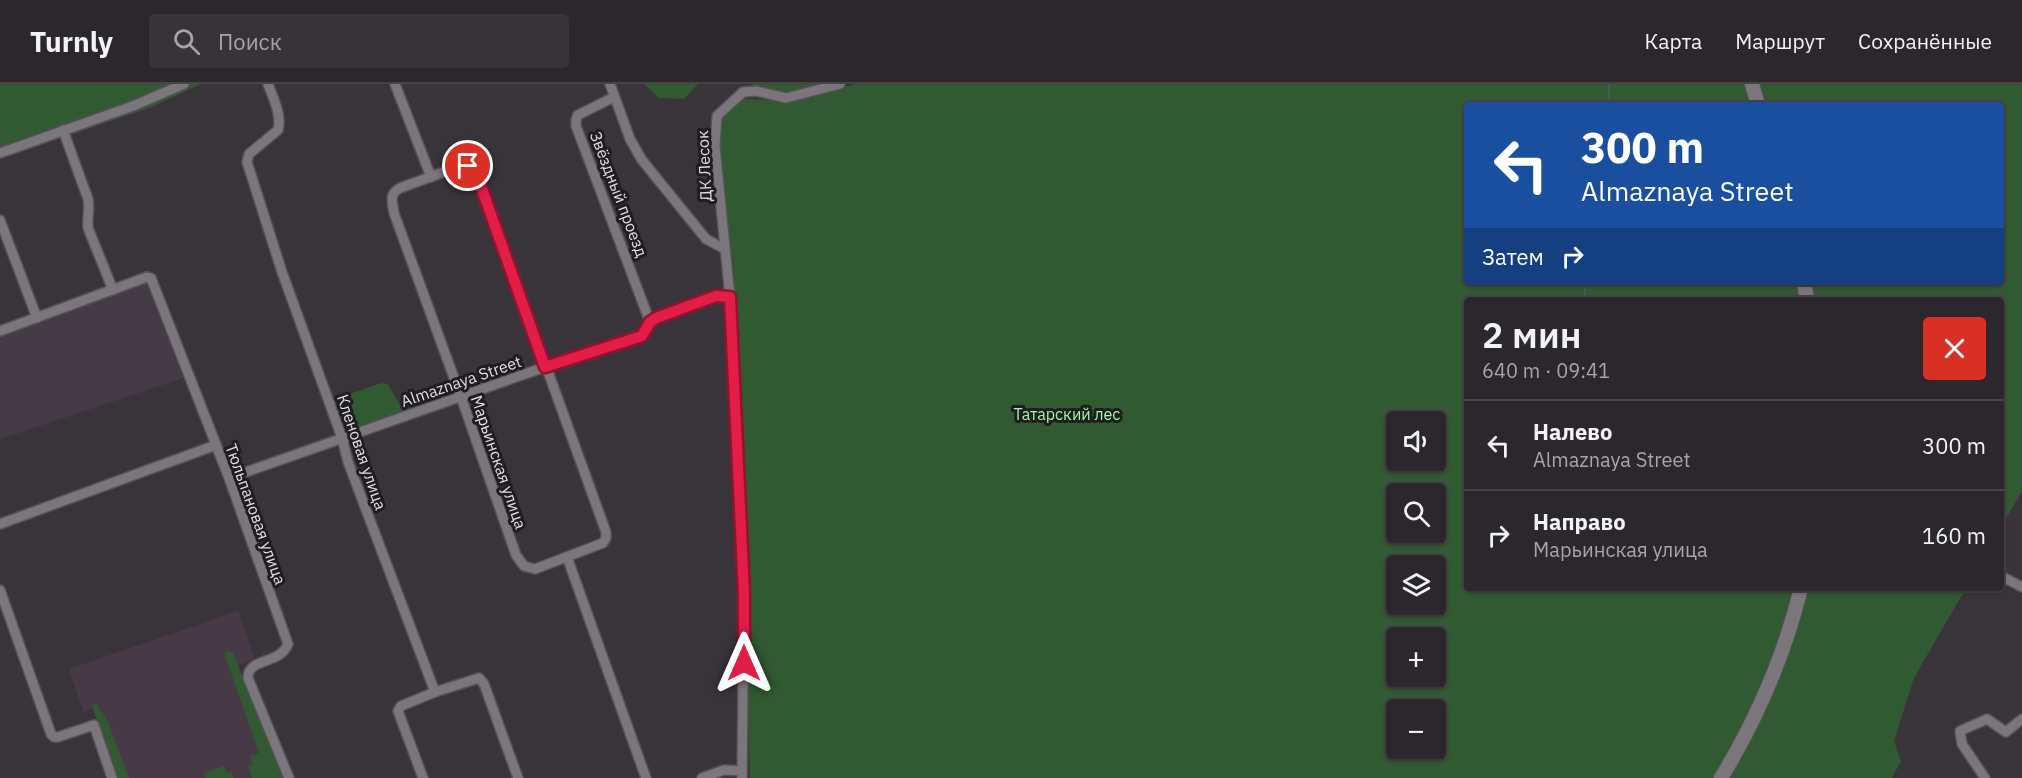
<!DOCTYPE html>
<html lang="ru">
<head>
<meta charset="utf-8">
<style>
  :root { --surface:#2b272c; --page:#373338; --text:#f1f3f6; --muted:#a6a5a9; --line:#474448 }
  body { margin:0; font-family:"IBM Plex Sans",sans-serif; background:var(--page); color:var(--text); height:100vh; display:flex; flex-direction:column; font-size:22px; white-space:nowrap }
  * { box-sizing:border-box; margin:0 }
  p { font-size:20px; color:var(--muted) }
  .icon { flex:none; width:33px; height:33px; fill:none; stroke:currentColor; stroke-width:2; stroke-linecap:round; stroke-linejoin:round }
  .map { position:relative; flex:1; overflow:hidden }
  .sheet { position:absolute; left:1464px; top:213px; width:540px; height:294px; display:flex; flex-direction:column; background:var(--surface); border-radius:6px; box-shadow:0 2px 4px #0004,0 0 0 2px var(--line) }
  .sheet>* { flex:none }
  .hud { position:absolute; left:1464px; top:18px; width:540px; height:183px; border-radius:6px; box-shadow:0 2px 4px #0004,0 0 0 2px var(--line); background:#1a4fa0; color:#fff; overflow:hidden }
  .tools { position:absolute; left:1386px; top:327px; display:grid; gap:12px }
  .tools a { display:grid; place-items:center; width:60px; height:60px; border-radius:6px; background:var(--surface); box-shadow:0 2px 4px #0004,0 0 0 2px var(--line); font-size:30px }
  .pin { position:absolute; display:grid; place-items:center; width:51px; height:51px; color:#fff; margin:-26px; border:3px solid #fff; border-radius:50%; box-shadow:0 2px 6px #0007 }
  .me { position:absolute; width:66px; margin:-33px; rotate:0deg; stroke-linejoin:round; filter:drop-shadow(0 0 4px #0008) }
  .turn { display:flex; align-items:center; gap:21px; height:126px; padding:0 18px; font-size:27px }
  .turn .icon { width:78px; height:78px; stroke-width:2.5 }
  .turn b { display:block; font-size:42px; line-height:51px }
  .then { display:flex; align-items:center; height:57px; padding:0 18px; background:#0003; gap:12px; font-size:22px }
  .round { display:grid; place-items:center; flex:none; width:63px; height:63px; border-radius:6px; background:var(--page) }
  .head { display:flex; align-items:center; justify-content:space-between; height:102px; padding:0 18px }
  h1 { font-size:36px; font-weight:600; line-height:45px }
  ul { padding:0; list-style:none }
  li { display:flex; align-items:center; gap:18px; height:90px; padding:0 18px; border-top:2px solid var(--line) }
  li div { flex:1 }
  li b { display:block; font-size:22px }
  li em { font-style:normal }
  header { display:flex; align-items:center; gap:36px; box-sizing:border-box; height:84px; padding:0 30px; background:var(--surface); border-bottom:2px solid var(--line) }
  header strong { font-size:28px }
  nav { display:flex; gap:33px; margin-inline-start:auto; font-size:21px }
  .search { width:420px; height:54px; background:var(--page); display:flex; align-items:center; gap:15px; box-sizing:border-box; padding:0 21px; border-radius:6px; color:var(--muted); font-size:22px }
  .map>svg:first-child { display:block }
  .built { fill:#443b46 }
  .medical { fill:#473946 }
  .green { fill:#315932; fill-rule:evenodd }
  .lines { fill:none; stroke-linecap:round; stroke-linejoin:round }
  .stream { stroke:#4a575a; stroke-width:2 }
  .minor-casing { stroke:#565257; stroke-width:12 }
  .secondary-casing { stroke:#565257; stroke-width:16 }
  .minor { stroke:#7b757c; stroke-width:9 }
  .secondary { stroke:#7b757c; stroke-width:14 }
  .route-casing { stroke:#92132f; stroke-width:15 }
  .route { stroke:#e11d48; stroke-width:10 }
  .labels { text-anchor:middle; stroke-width:6; stroke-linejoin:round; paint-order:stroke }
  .street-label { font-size:16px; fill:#e1dee1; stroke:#1f1d20 }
  .park-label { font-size:16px; fill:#9efd9e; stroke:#1f1d20 }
</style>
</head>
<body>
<header>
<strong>Turnly</strong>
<div class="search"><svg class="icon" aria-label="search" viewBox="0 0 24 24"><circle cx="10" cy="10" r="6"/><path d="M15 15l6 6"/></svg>Поиск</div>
<nav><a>Карта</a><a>Маршрут</a><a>Сохранённые</a></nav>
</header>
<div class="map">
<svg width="2022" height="694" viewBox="0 0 2022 694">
  <rect width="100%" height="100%" fill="#39343a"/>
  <polygon class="built" points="146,198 183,294 0,355 0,253"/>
  <polygon class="medical" points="238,527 255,575 237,582 283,694 117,694 94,625 83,628 69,585"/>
  <g class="green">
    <polygon points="0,0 201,0 149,24 0,75"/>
    <polygon points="644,0 698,0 684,15 659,14"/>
    <polygon points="751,0 829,0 786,11 755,4"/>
    <path d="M857 0H2022V407L2001 443V216H1467V504H1966L1914 594 1894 657 1901 677 1892 694H750L733 179C727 132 713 73 725 27L745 15 783 16ZM1467 21H2001V198H1467ZM1396 338H1436V376H1396ZM1396 410H1436V448H1396ZM1396 482H1436V520H1396ZM1396 554H1436V592H1396ZM1396 626H1436V664H1396Z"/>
    <polygon points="381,299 388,300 403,326 401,329 349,347 345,344 337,319 341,313"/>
    <polygon points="228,567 233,569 283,694 252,694 248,682 253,680 250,672 259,669 225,572 225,569"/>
    <polygon points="96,619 109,640 129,694 117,694 93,625 93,621"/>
    <polygon points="224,682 227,689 231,688 234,694 205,694 204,689"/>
  </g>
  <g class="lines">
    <g class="stream">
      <polyline points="1609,21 1609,0"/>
      <polyline points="1585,198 1585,216"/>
    </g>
    <g class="minor-casing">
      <g id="minor">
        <path d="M268 0C273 14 282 31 278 46L249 70 247 78 282 188 342 354 348 378 435 608 479 594 484 600 518 694"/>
        <polyline points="395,0 431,93"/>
        <polyline points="610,0 630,55 642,76 706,155 725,165"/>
        <polyline points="614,13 578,31 576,36 576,42 650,238"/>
        <path d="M63 46 88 115C90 125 87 133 88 144L113 206"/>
        <polyline points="0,69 133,22 184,0"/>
        <path d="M460 82H469L478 94 606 448V454L603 459 535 485 524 482 516 471 461 313 394 129C392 117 389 110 400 104Z"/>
        <polyline points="0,136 37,234"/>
        <path d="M0 247 147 193 151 194 229 394 288 560C280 581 248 573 248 594L289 694"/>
        <path d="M229 394 545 283 631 256C647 250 644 242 656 234L716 212 730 213"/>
        <polyline points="0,440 216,361"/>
        <polyline points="567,473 646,694"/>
        <polyline points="2001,492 2022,503"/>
        <polyline points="0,506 51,650 54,653 58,653 94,641 112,694"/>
        <polyline points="423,694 398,627 401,622 435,608"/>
        <polyline points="702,694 724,686 742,687"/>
        <polyline points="742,694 744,509 730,213 715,62 717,32 743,8 756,7 786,14 840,0"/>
        <polyline points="1985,694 1962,660 1960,647 1987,635 2006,648 2022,635"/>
      </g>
    </g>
    <g class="secondary-casing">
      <g id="secondary">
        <polyline points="1752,0 1758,21"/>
        <polyline points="1804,198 1807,216"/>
        <path d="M1721 694C1758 633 1784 573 1801 504"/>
      </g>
    </g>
    <use href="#minor" class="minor"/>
    <use href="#secondary" class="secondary"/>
  </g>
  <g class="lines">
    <g class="route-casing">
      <polyline id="route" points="468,82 478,94 545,283 642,252 650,238 656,234 716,212 730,213 744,509 744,579"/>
    </g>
    <use href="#route" class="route"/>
  </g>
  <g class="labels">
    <g class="street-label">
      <text transform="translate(704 82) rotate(-93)" y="6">ДК Лесок</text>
      <text transform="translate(619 110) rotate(69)" y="6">Звёздный проезд</text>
      <text transform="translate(461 297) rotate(-19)" y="6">Almaznaya Street</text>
      <text transform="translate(362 368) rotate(71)" y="6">Кленовая улица</text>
      <text transform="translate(499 378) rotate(71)" y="6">Марьинская улица</text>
      <text transform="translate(256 430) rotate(70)" y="6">Тюльпановая улица</text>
    </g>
    <g class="park-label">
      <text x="1067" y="336">Татарский лес</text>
    </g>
  </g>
</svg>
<div class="tools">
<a><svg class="icon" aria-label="sound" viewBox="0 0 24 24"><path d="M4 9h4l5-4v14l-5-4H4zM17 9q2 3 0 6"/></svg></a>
<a><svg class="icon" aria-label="search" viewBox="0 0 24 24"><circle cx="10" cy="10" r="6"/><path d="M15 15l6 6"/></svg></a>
<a><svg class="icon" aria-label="layers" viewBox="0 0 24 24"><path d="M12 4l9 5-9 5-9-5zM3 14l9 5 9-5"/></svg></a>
<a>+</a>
<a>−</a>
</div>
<div class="pin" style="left:468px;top:82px;background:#d93025"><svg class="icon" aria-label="arrive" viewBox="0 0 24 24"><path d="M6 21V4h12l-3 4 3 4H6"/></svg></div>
<svg class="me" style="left:744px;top:579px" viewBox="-20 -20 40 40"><path d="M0-17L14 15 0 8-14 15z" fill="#e11d48" stroke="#fff" stroke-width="4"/></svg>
<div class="hud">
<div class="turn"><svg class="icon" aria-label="left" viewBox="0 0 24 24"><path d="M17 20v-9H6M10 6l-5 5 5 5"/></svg><div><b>300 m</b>Almaznaya Street</div></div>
<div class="then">Затем<svg class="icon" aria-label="right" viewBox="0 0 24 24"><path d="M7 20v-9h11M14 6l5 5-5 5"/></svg></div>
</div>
<section class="sheet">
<div class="head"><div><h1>2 мин</h1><p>640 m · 09:41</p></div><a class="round" style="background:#d93025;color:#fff"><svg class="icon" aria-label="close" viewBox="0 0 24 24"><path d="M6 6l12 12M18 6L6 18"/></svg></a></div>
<ul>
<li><svg class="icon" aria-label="left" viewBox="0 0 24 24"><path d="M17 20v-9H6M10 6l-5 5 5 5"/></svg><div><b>Налево</b><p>Almaznaya Street</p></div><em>300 m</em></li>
<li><svg class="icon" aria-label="right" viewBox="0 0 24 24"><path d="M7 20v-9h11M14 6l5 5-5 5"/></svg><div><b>Направо</b><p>Марьинская улица</p></div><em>160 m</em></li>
</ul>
</section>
</div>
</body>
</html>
